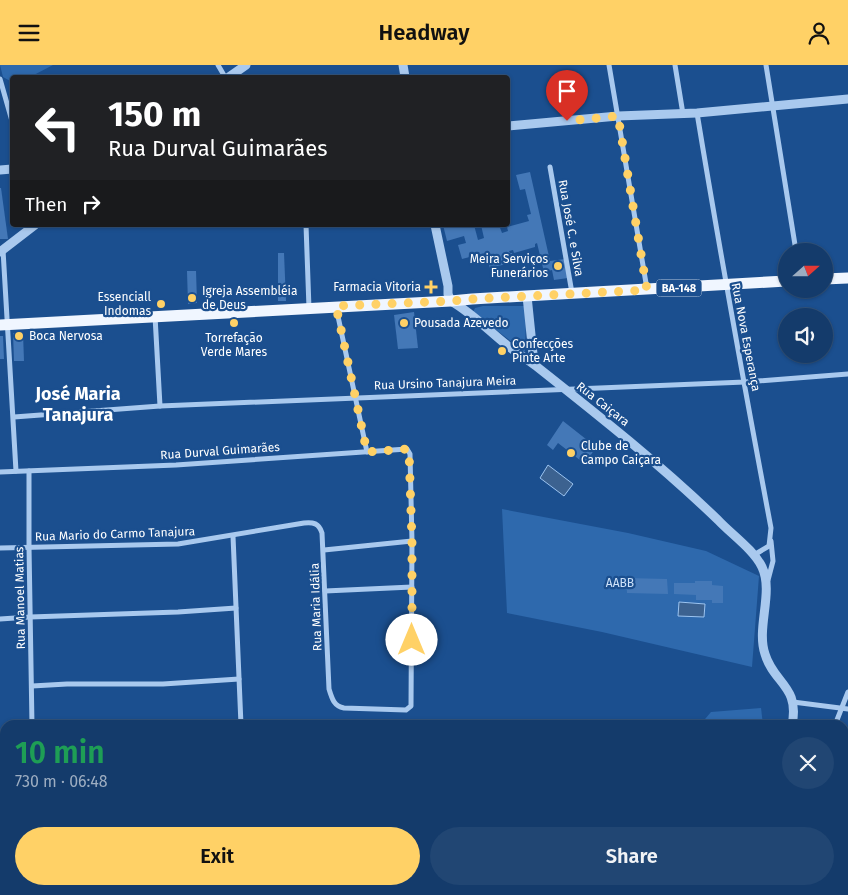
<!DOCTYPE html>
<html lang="en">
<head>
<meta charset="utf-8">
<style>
  :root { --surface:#143b6b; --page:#214673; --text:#f1f3f6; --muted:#9dadc1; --line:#33557e; --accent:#ffd166 }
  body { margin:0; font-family:"Fira Sans",sans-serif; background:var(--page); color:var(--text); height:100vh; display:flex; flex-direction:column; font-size:19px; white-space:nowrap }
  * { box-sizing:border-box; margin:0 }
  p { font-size:16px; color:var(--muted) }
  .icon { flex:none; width:28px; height:28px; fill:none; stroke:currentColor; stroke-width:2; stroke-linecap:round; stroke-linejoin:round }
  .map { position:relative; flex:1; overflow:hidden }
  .sheet { position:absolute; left:0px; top:655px; width:849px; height:175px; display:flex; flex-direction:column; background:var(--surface); border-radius:15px 15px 0 0; box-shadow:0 1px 4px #0004,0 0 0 1px var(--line) }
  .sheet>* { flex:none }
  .guide { position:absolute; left:10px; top:10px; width:500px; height:152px; border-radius:5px; box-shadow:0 1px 4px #0004,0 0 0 1px var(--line); background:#202124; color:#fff; overflow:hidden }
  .needle { width:32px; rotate:69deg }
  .controls { position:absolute; left:778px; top:178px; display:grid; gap:10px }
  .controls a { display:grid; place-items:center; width:55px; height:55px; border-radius:50%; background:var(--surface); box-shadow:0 1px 4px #0004,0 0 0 1px var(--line); font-size:25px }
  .pin { position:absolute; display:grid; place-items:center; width:42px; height:42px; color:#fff; margin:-51px -21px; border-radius:50% 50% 50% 0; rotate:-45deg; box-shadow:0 0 5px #0007 }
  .pin .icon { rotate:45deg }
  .me { position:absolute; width:55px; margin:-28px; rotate:0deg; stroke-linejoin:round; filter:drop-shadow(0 0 4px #0008) }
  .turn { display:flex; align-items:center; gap:18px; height:105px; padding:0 15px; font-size:22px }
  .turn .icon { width:65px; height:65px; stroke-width:2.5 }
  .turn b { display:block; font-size:35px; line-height:42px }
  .then { display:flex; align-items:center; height:48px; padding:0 15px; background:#0003; gap:10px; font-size:19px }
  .round { display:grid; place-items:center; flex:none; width:52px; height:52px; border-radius:26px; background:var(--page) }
  .overview { display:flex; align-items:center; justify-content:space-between; height:85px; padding:0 15px }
  h1 { font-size:30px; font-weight:600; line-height:38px; color:#1e9e55 }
  .button { display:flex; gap:10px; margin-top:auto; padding:10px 15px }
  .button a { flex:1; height:58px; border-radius:30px; background:var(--accent); color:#111; font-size:20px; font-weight:600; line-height:58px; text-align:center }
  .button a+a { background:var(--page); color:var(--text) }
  header { display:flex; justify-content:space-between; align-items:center; height:65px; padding:0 15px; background:var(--accent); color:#111; font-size:22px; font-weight:600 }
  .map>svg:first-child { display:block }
  .green { fill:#2e69ad }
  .water { fill:#3c6290; stroke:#9cc4f0 }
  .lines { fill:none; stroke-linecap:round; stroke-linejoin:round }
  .river { stroke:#3c6290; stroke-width:15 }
  .building { fill:#4478b7 }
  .minor { stroke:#a9c9ee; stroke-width:5 }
  .tertiary { stroke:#a9c9ee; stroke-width:9 }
  .primary { stroke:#f0f6ff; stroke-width:11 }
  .route { stroke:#ffd166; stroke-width:9; stroke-dasharray:0 16.2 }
  .poi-dot { fill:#ffd166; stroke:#1b4f8f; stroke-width:2 }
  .labels { text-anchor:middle; stroke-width:4.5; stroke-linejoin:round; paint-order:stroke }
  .shield { fill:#1b4f8f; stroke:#bbcadd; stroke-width:1 }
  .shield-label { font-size:11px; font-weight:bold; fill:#fff }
  .street-label { font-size:12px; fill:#fff; stroke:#1b4f8f }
  .poi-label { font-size:12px; fill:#fff; stroke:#1b4f8f; text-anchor:start }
  .park-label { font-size:12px; fill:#cfe3fa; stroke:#1b4f8f }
  .district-label { font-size:18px; font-weight:bold; fill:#fff; stroke:#1b4f8f }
</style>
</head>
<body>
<header><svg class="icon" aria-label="menu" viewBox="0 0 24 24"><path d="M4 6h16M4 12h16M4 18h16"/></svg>Headway<svg class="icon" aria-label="person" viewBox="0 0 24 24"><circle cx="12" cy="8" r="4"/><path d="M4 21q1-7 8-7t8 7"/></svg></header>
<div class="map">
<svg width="848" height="830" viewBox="0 0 848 830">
  <rect width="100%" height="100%" fill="#1b4f8f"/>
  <g class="green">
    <polygon points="0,0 53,0 30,12 12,12 12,17 3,12"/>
    <polygon points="483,241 524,241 526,253 525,287 473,247 475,243"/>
    <polygon points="502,444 628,468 706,486 759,511 752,602 602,567 507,548"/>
    <polygon points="761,643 763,660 700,660 711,647"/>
    <polygon points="205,825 738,825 740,830 204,830"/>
  </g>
  <g class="water">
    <polygon points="548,400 573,419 564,431 540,413"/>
    <polygon points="679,537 705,539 704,552 678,551"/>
  </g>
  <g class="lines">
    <polyline class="river" points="846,830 848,828"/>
  </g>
  <g class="building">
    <polygon points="530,107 550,196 565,194 568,213 554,215 552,205 544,207 537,178 535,179 535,182 514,188 513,185 509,186 510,188 512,188 514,197 490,203 487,195 491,194 489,187 462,194 458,180 466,178 464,171 447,176 443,160 474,160 478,175 484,173 481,160 499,160 502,168 508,166 507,162 529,156 527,150 531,149 525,124 520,125 516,110"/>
    <polygon points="0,123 1,123 8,174 0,174"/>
    <polygon points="278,188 284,188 286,236 278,236"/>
    <polygon points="187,206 196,206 197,238 188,239"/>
    <polygon points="414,247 418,283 398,284 394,250"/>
    <polygon points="13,268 23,268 24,296 14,296"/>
    <polygon points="0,271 3,271 4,294 0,294"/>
    <polygon points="563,356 596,382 585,399 558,378 553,385 547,380"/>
    <polygon points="626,513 667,514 668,529 627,528"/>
    <polygon points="695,516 712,516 712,520 723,521 723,538 712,538 712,535 696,535 696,530 674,529 674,518 695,518"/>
  </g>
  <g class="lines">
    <g class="minor">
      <polyline points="218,0 225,12"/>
      <polyline points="609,0 647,224"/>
      <polyline points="675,0 683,49"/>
      <polyline points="766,0 796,186"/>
      <polyline points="0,14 12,56"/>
      <path d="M697 48C720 187 745 325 771 463L769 481 754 490"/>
      <polyline points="550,102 572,228"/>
      <polyline points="306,160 309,243"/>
      <polyline points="3,185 16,406"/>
      <polyline points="336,242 367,387"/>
      <polyline points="155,251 160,341"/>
      <polyline points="14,352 160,341 745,317 848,309"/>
      <polyline points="29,406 29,482 32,660"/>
      <path d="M0 407 176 400 407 384 410 389 412 476 411 641 406 645 344 643C334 641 332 634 329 624L322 468C319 458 313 457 304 458L178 479 0 483"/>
      <polyline points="233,471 241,660"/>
      <polyline points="324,485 412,476"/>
      <polyline points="768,515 773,496 771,476"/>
      <polyline points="325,526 412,522"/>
      <polyline points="0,554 30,552 178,547 236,543"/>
      <polyline points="32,621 67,619 163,619 239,614"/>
      <polyline points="793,637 848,644"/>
      <polyline points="835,660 848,627"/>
      <polyline points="0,682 5,682"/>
      <polyline points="0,765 5,717"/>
      <polyline points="69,830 70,825"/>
      <polyline points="147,830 148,825"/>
    </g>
    <g class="tertiary">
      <polyline points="403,0 405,12"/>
      <polyline points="229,12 246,0"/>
      <polyline points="508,61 618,51 697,48 848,34"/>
      <polyline points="0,105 12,104"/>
      <path d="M435 160 448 221V229L451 236C472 248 489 266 508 281 517 288 527 294 536 301 598 350 661 400 718 455 731 469 754 485 762 502 774 527 756 563 765 589 774 619 800 621 792 660"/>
      <polyline points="0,187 35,160"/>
      <polyline points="527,231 534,299"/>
      <polyline points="750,825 753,830"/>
    </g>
    <g class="primary">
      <polyline points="824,214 848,213"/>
      <polyline points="0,260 451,236 472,234 786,216"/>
    </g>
  </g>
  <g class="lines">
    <polyline class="route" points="412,575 412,476 409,386 407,384 367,387 336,241 451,236 472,234 647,225 618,51 567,56"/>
  </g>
  <g class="poi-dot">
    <circle cx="558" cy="201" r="5"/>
    <path d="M428.5 214.5h5v5h5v5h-5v5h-5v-5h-5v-5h5z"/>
    <circle cx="192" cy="233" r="5"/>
    <circle cx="161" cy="239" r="5"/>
    <circle cx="234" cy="258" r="5"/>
    <circle cx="404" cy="258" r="5"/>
    <circle cx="19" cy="271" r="5"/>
    <circle cx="502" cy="286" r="5"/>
    <circle cx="571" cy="388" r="5"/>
  </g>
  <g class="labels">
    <rect class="shield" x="656.5" y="214.5" width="45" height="17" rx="4"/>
    <g class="shield-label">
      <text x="679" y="227">BA-148</text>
    </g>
    <g class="street-label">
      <text transform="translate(571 163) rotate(80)" y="4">Rua José C. e Silva</text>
      <text transform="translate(746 272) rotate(79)" y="4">Rua Nova Esperança</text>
      <text transform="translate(445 318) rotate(-2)" y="4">Rua Ursino Tanajura Meira</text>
      <text transform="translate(603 339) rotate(38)" y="4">Rua Caiçara</text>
      <text transform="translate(220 386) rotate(-4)" y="4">Rua Durval Guimarães</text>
      <text transform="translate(115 469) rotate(-2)" y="4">Rua Mario do Carmo Tanajura</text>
      <text transform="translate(20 533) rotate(-91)" y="4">Rua Manoel Matias</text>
      <text transform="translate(316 542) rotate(-92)" y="4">Rua Maria Idália</text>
    </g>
    <g class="poi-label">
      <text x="548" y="198" text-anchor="end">Meira Serviços<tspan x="548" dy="14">Funerários</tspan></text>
      <text x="421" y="226" text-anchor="end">Farmacia Vitoria</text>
      <text x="202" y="230">Igreja Assembléia<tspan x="202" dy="14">de Deus</tspan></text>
      <text x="151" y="236" text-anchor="end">Essenciall<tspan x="151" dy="14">Indomas</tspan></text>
      <text x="414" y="262">Pousada Azevedo</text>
      <text x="29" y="275">Boca Nervosa</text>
      <text x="234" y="277" text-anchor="middle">Torrefação<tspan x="234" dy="14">Verde Mares</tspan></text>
      <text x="512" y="283">Confecções<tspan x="512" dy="14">Pinte Arte</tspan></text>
      <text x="581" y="385">Clube de<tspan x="581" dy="14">Campo Caiçara</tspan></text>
    </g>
    <g class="park-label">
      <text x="620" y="522">AABB</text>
    </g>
    <g class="district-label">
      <text x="78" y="335">José Maria<tspan x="78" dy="21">Tanajura</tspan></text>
    </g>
  </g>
</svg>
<div class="controls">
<a><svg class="needle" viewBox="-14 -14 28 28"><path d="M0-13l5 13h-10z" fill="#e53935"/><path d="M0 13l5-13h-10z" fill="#9dadc1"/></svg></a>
<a><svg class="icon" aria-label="sound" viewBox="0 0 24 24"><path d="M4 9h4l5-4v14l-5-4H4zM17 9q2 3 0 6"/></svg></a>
</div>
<div class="pin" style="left:567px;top:56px;background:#d93025"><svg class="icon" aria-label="arrive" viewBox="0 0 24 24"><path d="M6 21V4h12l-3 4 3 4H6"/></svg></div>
<svg class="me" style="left:412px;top:575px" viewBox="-20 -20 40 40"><circle r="19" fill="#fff"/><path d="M0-13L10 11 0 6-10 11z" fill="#ffd166"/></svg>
<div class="guide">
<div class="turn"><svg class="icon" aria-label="left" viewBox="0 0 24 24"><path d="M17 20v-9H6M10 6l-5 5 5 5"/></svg><div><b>150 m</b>Rua Durval Guimarães</div></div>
<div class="then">Then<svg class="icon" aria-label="right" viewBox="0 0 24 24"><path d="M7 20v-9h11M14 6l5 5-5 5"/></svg></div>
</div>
<section class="sheet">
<div class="overview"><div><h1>10 min</h1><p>730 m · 06:48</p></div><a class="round"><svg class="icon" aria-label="close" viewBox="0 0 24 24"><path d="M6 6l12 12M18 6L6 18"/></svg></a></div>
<div class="button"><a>Exit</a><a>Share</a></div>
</section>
</div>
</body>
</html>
